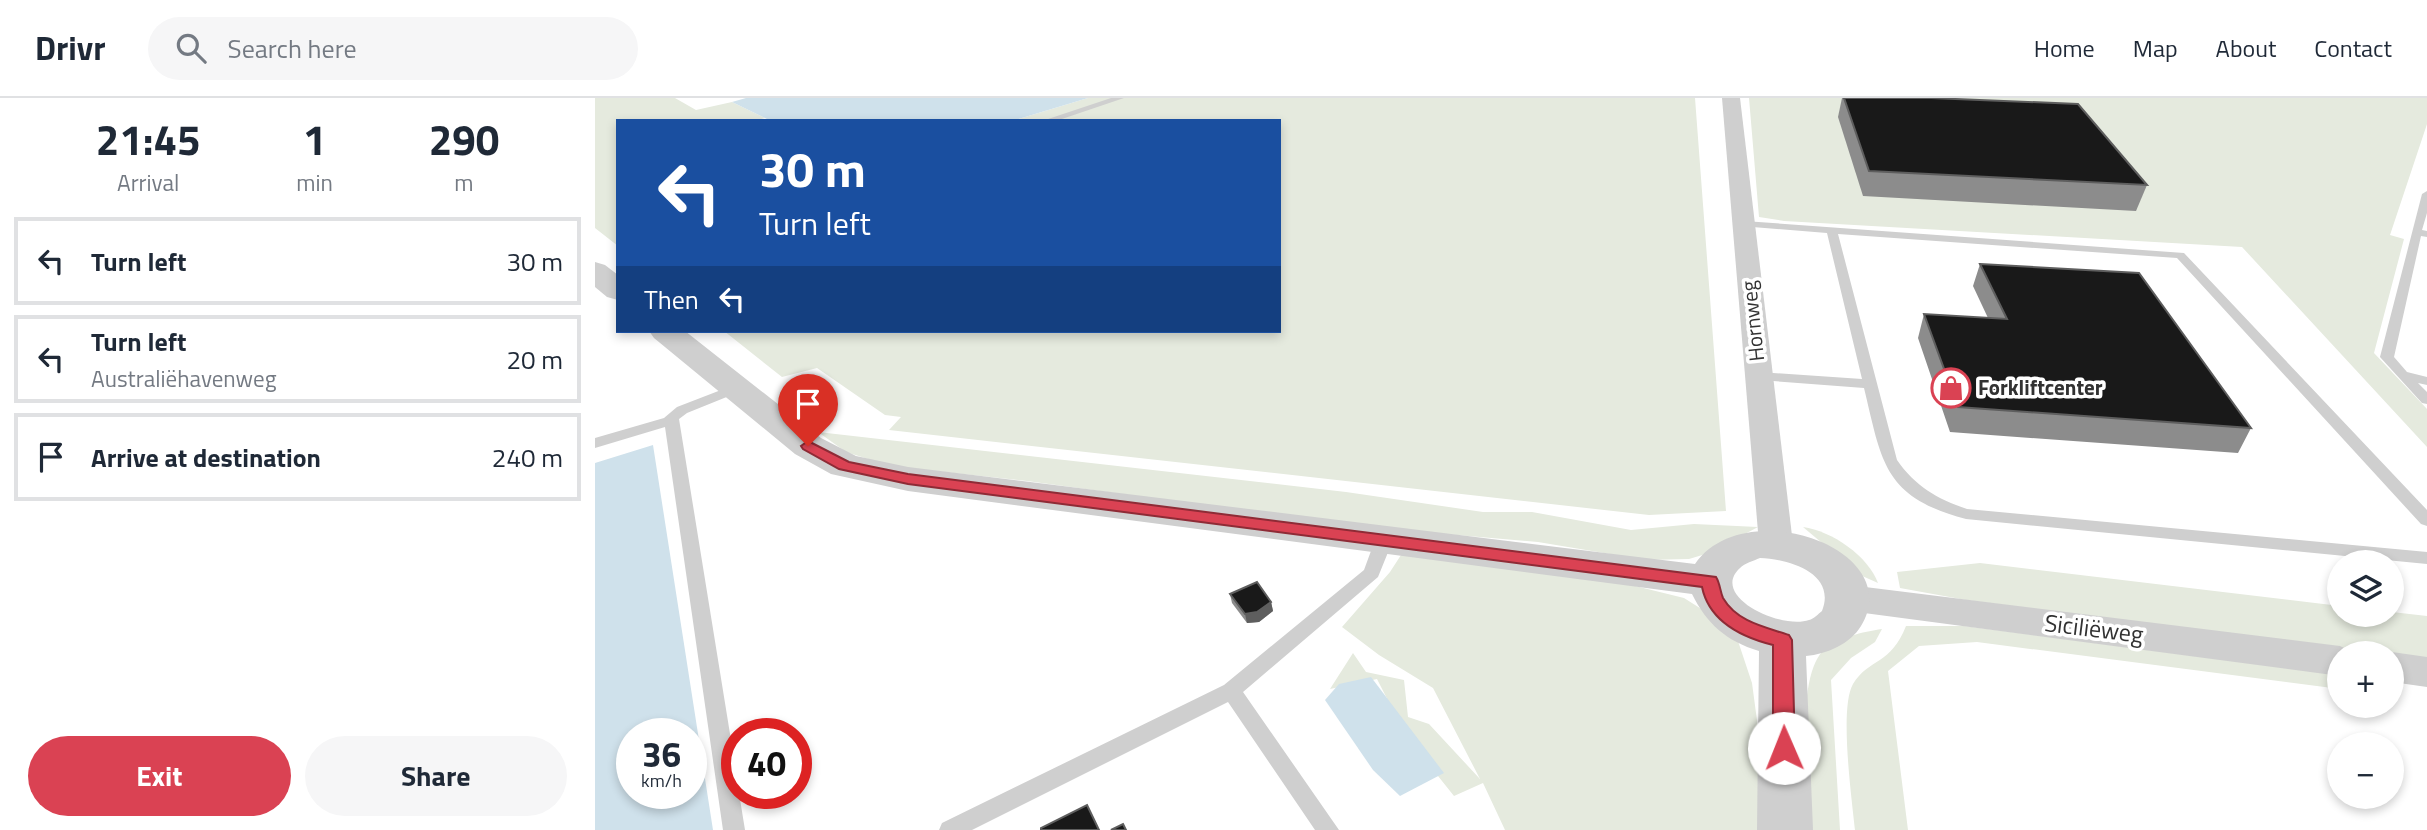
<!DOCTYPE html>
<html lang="en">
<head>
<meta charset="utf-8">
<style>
  :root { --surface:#fff; --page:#f6f6f7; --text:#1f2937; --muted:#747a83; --line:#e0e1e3; --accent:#da4253 }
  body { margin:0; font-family:"Titillium Web",sans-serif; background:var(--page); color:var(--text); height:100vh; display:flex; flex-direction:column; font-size:26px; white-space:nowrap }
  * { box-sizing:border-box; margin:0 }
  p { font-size:23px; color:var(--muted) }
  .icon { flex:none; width:38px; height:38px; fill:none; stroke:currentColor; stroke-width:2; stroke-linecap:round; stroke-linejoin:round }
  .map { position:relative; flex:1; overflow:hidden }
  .sheet { display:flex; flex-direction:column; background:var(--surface); width:595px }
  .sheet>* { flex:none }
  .guide { position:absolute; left:21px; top:21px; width:665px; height:214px; border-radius:0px; box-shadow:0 4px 10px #0003; background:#1a4fa0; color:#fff; overflow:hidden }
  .fabs { position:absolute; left:1732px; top:452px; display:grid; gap:14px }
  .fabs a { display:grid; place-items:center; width:77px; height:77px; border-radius:50%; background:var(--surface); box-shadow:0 4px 10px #0003; font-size:35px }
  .speed { position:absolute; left:21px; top:620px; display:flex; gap:14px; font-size:35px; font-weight:700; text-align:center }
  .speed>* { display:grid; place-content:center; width:91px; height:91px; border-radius:50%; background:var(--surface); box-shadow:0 4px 10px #0003; line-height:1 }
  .speed small { font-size:18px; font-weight:400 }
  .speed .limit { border:10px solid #d22; background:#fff; color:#111 }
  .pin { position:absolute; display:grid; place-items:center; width:60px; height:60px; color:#fff; margin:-72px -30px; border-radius:50% 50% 50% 0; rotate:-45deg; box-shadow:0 0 7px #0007 }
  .pin .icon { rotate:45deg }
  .me { position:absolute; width:77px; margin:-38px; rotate:359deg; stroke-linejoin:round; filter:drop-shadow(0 0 5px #0008) }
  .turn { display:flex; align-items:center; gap:24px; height:147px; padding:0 28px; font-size:32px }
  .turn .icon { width:91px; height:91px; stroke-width:2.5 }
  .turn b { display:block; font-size:49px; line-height:60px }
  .then { display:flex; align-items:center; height:66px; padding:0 28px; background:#0003; gap:14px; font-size:26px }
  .eta { display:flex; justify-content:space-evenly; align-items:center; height:119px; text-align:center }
  .eta b { font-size:42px; font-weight:700; line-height:49px }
  .action { display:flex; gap:14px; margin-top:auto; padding:14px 28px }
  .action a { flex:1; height:80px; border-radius:42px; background:var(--accent); color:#fff; font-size:28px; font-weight:700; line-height:80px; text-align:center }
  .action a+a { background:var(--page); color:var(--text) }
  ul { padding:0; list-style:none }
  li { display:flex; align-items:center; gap:21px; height:88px; margin:0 14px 10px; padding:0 14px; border:4px solid var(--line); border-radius:0px }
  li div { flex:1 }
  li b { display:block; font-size:26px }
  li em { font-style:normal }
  header { display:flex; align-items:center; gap:42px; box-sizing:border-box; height:98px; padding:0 35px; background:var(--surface); border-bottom:2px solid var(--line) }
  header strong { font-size:33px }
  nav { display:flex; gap:38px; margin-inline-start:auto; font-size:24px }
  .search { width:490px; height:63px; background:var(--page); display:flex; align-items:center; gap:18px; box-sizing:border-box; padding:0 24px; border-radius:38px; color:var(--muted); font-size:26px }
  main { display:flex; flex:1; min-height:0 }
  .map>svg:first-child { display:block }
  .green { fill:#e5eade }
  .water { fill:#cfe1eb; fill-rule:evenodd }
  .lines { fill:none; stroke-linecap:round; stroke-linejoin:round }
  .service { fill:#cfcfcf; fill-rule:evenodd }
  .minor { fill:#cfcfcf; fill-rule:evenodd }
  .tertiary { fill:#cfcfcf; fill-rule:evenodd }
  .wall { fill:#8c8c8c }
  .shaded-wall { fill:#5e5e5e }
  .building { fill:#191919; stroke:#5e5e5e; stroke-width:2 }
  .route { fill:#da4253; stroke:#8e2b36; stroke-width:2 }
  .labels { text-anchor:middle; stroke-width:7; stroke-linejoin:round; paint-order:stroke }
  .street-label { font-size:21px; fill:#323232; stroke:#fff }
  .poi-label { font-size:21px; font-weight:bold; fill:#323232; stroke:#fff; text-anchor:start }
  .near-street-label { font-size:24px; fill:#323232; stroke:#fff }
</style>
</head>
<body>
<header>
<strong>Drivr</strong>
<div class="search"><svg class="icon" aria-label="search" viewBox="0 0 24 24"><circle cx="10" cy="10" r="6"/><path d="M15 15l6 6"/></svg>Search here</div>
<nav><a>Home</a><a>Map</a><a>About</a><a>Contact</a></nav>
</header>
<main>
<section class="sheet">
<div class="eta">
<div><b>21:45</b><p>Arrival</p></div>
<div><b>1</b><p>min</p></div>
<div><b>290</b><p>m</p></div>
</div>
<ul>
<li><svg class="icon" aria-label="left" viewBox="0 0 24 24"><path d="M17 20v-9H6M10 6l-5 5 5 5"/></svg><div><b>Turn left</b></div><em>30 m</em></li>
<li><svg class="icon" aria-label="left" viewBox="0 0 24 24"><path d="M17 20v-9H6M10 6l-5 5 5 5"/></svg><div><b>Turn left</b><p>Australiëhavenweg</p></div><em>20 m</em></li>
<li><svg class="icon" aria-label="arrive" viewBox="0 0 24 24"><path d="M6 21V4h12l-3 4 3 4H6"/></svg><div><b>Arrive at destination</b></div><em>240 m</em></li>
</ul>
<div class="action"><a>Exit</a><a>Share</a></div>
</section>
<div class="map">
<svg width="1832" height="732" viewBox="0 0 1832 732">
  <rect width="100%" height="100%" fill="#fff"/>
  <g class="green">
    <polygon points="0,0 80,0 101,12 137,4 170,20 159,23 23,23 23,148 0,130"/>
    <polygon points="493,0 1100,0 1131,413 1054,417 294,332 306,319 290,317 222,270 187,279 129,233 684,233 684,23 417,23"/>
    <polygon points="1154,0 1832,0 1832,26 1795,137 1809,141 1779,255 1832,311 1832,349 1647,149 1189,123 1164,119"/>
    <polygon points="223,334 751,394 888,414 937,414 1036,432 1099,426 1163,429 1114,455 1094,461 1051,462 943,444 769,429 432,383 295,368 251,354"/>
    <path d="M1208 429C1237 433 1273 458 1283 485L1265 477Z"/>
    <polygon points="806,457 1016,482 1089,500 1108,512 1143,543 1157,585 1165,645 1169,732 910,732 888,685 859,698 811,638 782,581 735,591 758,555 771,574 809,582 813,619 834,626 885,681 838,590 784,557 747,529 795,474"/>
    <polygon points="1385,465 1745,508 1745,516 1797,516 1797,514 1832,518 1832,561 1371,502 1305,490 1302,474"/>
    <path d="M1311 528H1369L1745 577V591L1382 544 1324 548 1293 573 1313 732H1260C1257 702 1244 610 1258 586 1274 560 1296 567 1311 528Z"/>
    <path d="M1287 531 1280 544 1256 560 1236 582 1245 732H1212C1210 695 1201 578 1228 553 1243 539 1268 534 1287 531Z"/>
  </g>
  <g class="water">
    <polygon points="151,0 493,0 417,23 176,23 137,4"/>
    <path d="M58 347 118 732H0V365ZM37 635H96V695H37Z"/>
    <polygon points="776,579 849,675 805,698 778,672 730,602 744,586"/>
  </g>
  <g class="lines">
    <g class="service">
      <polygon points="516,0 529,0 461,23 447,23"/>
      <polygon points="1832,93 1832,115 1827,132 1832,133 1832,139 1826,138 1799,259 1812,274 1832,279 1832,287 1823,285 1832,294 1832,306 1827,305 1785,259 1827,96"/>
      <path d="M1149 123 1589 155 1832 412V428L1826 426 1582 160 1243 136 1302 362C1320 388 1342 401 1372 411L1832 454V466L1371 421C1288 399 1287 364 1269 290L1164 282 1157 278 1164 274 1267 281 1232 135 1145 128V124Z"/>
      <polygon points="139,287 144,288 146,291 144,294 92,315 84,321 142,679 142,695 144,695 150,732 128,732 70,329 0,350 0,340 69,320 82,309"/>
      <polygon points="789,436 795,438 798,442 783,479 648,594 744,732 720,732 633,604 377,732 344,732 347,725 629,587 769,472 780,442 783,438"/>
    </g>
    <g class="minor">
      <polygon points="1127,0 1145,0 1198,446 1193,454 1181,458 1169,454 1164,446"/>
      <polygon points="1254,487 1745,548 1760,555 1745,555 1745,578 1254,513 1241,509 1236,500 1241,491"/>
      <polygon points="1797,554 1832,559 1832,589 1797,584 1797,555 1794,555"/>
    </g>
    <g class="tertiary">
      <polygon points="0,164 10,167 23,177 23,202 12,199 0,189"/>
      <path d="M54 233H90L226 340 261 358 313 369 1100 466C1149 394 1313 451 1266 528 1255 546 1232 556 1211 558L1218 732H1162L1164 553C1131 543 1112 526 1097 496L313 393 236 376 200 356 59 240ZM1165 460C1193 461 1242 475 1227 513 1223 516 1219 521 1214 522 1186 532 1114 498 1145 470 1150 465 1158 463 1165 460Z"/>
    </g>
  </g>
  <g class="wall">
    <polygon points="1247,0 1336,0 1552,87 1541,113 1268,98 1243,19"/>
    <polygon points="1385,166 1656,330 1643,355 1355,334 1323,240 1329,216 1393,220 1378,188"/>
    <polygon points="635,496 676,504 678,513 664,524 652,525 637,505"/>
  </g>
  <polygon class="shaded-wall" points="676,504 678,513 664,524 652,525 650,516"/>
  <g class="building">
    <polygon points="1249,0 1336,0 1483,6 1552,87 1274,73"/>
    <polygon points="1385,166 1544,175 1656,330 1363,309 1329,216 1412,221"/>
    <polygon points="662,484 676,504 662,514 650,516 635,496"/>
    <polygon points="492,707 504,732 446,732 446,730"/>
    <polygon points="528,726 531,732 516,732"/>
  </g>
  <path class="route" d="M213 343 254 364 313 376 1121 479C1125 485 1125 493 1128 500 1142 524 1170 529 1194 537L1197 542 1200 650 1196 657 1189 659 1181 657 1178 650V547C1146 539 1114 523 1107 489L313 386 244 371 208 351 206 348Z"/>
  <defs>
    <g id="shop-ring" transform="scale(2.0125)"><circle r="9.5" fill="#fff" stroke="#da4253" stroke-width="1.5"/><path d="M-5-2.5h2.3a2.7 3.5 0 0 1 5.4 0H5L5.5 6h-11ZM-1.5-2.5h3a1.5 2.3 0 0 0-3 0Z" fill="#da4253"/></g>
  </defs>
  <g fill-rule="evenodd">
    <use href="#shop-ring" x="1356" y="290"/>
  </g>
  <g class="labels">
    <g class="street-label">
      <text transform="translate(1158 223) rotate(-96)" y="7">Hornweg</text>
    </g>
    <g class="poi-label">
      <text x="1383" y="297">Forkliftcenter</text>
    </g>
    <g class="near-street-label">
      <text transform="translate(1499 531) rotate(7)" y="8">Siciliëweg</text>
    </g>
  </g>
</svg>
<div class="fabs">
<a><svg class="icon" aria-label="layers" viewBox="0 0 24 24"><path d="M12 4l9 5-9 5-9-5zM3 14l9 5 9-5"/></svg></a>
<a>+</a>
<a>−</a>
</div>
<div class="speed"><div>36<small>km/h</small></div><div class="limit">40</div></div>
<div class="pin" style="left:213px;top:348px;background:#d93025"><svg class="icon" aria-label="arrive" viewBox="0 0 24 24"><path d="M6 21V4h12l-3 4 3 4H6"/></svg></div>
<svg class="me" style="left:1189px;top:650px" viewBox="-20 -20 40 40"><circle r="19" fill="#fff"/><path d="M0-13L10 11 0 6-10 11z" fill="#da4253"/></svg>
<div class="guide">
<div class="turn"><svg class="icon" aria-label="left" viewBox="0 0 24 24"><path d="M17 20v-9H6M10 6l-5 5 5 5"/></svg><div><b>30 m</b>Turn left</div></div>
<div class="then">Then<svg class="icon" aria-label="left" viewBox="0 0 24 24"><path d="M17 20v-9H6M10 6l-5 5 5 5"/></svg></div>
</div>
</div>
</main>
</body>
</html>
